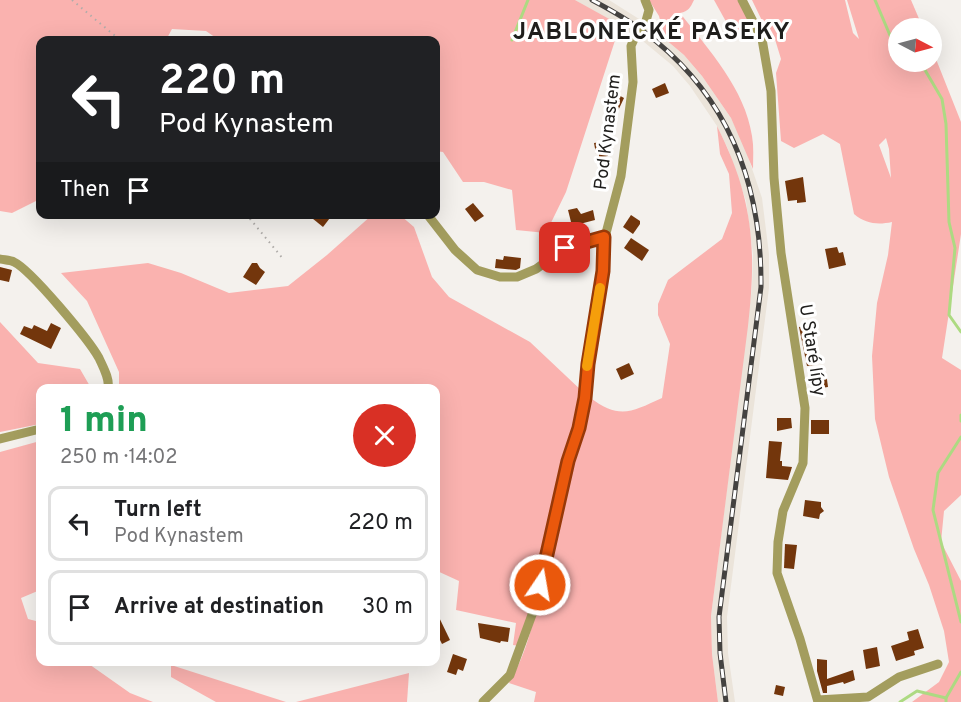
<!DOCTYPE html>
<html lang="en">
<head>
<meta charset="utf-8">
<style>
  :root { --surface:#fff; --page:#f6f6f6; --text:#202124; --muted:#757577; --line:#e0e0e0 }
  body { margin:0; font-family:Overpass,sans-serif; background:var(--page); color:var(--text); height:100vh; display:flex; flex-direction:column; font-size:22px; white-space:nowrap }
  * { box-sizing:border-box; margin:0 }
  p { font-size:20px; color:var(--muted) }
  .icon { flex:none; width:33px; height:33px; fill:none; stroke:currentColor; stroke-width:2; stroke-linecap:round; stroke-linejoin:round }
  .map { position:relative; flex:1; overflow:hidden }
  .sheet { position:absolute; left:36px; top:384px; width:404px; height:282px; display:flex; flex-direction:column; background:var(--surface); border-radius:12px; box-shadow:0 6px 24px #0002 }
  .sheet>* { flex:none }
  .guide { position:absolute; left:36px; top:36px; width:404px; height:183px; border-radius:12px; box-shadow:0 6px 24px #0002; background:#202124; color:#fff; overflow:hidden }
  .needle { width:39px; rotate:96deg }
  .buttons { position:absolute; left:888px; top:18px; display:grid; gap:12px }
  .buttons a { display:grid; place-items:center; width:54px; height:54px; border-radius:50%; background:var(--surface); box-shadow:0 6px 24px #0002; font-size:30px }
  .pin { position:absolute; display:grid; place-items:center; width:51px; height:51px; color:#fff; margin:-26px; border-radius:12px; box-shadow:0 3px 9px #0006 }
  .me { position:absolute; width:66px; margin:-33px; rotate:12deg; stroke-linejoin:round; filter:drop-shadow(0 0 4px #0008) }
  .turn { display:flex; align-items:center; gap:21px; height:126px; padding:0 24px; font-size:27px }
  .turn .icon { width:78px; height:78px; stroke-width:2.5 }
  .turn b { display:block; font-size:42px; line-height:51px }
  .then { display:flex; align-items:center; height:57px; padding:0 24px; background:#0003; gap:12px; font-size:22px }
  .round { display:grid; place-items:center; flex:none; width:63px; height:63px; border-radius:32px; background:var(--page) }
  .overview { display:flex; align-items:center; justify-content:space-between; height:102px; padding:0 24px }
  h1 { font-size:36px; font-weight:800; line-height:45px; color:#1e9e55 }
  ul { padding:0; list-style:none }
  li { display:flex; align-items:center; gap:18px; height:75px; margin:0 12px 9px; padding:0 12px; border:3px solid var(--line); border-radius:12px }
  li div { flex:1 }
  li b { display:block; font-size:22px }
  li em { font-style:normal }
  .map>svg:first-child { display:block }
  .built { fill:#ebe4da }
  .green { fill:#fab2af; fill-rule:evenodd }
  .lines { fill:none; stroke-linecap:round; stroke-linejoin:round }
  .stream { stroke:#adda82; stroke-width:3 }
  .building { fill:#73360c }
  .path { stroke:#afaca9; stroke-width:2; stroke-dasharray:1.5 4.5; stroke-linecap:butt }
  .street { stroke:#a39d5e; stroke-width:9 }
  .rail-casing { stroke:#444240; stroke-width:5 }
  .rail { stroke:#fff; stroke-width:3; stroke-dasharray:9; stroke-linecap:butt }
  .street-bridge { stroke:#a39d5e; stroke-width:9 }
  .route-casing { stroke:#983908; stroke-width:15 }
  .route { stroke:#ea580c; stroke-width:10 }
  .slow { stroke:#f59e0b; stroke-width:10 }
  .labels { text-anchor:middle; stroke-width:6; stroke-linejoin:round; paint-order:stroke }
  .street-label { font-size:18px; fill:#1f1e1c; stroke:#fff }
  .district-label { font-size:24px; font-weight:bold; letter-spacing:1.5px; fill:#1f1e1c; stroke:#fff }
</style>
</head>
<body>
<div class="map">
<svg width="961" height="702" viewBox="0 0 961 702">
  <rect width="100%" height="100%" fill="#f4f1ed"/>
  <polygon class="built" points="575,0 609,0 647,24 684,55 702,76 731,118 743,142 762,198 769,254 769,288 727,617 728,653 735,702 718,702 712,654 711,616 752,287 753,254 746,201 728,149 717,126 690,86 673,66 638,37"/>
  <g class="green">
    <polygon points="0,0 575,0 620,25 566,192 546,233 516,230 512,190 484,182 463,182 443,152 435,151 435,40 219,40 206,31 172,29 166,40 40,40 40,199 12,213 0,211"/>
    <path d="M649 0H694C690 8 689 11 680 13 709 50 745 89 752 136 754 147 753 158 753 169L731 118 702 76 684 55 665 39 659 16Z"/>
    <polygon points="714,0 739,0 749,19 744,29 737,32 729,27"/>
    <path d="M752 0H845L853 33 859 39 847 0H911L923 28H898V62H932V49L961 122V234L942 358 961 370V495L944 511 941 542 961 581V702H912L939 682 949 662 944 631 929 585 914 549 889 477 875 419 872 356 877 303 888 255 892 222C878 225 866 224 854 214L840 144 823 134 794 148 781 141 776 73 781 59 774 36 766 29ZM886 138 889 149 891 178 879 145Z"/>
    <path d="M717 126C753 198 757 247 748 326L711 616 712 654 718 702H534L536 692 509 683C531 647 537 603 547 562 560 507 574 452 589 397 620 420 631 412 662 398L670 344 658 315V304L668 280 722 239 732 213 729 174 720 154Z"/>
    <path d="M372 215H400L414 227 432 277 449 297 530 342 583 392C567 476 545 564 519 646L513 645 516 623 456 610 459 581 435 570V388H119V372L87 301 61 273 148 263 181 273 229 293 288 286 327 255Z"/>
    <polygon points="0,322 38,363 80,369 91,388 40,388 40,424 0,432"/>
    <polygon points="40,441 40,590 21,598 28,619 40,622 40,662 86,662 130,693 153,702 0,702 0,452"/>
    <polygon points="171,665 286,702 216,702 171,677"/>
    <polygon points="409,673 407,702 296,702"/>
  </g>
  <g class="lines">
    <g class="stream">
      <polyline points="875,0 892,40 898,46"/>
      <polyline points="512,40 528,0"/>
      <polyline points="916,62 925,70 942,99 946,124 949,222 955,248 949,315 961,332"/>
      <polyline points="961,415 961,421"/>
      <polyline points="961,437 938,473 933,510 961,622"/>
      <polyline points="900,702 917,691 946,698"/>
      <polyline points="946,702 946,698 961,672"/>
    </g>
  </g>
  <g class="building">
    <polygon points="665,83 669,93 656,98 652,89"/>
    <polygon points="613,92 624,98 617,113 605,107"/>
    <polygon points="608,141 610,152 608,152 608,156 599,157 599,154 596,154 594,143"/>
    <polygon points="803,177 806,202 797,203 797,200 788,201 785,181"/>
    <polygon points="473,203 484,216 475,222 465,209"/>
    <polygon points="577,208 581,214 593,210 595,220 572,226 568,210"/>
    <polygon points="307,214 333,214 323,227"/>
    <polygon points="631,215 640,221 640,224 633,234 623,227"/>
    <polygon points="631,238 649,250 642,261 624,248"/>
    <polygon points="837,247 839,253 843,252 846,265 829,269 825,249"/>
    <polygon points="504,256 521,258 520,268 516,270 495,268 496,259 503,260"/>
    <polygon points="252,263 257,263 260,268 265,272 256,285 243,277"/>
    <polygon points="0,267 12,270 9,282 0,280"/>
    <polygon points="51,323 61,328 51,349 20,334 24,326 32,329 34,325 47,331"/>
    <polygon points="810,325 815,365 807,366 799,327"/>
    <polygon points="629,363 634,374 621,380 616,369"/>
    <polygon points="826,372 828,387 815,389 812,375"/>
    <polygon points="777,418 791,418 792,428 777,431"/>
    <rect x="811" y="420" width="18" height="14"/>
    <polygon points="769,441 782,442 780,461 782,461 782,466 792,467 788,480 766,478"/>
    <polygon points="805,500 821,502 821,507 824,511 820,514 819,519 803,516"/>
    <polygon points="785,544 797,545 794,569 784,568"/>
    <polygon points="435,609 450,640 442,644 435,630"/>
    <polygon points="478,623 510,628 508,642 501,641 500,643 480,638"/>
    <polygon points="918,629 924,648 914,651 915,655 896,661 891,646 909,640 907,632"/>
    <polygon points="877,647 880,666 866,669 863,650"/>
    <polygon points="453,654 467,659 463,671 458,669 456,675 447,672"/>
    <polygon points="817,659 827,660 827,679 853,670 855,680 844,684 843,682 827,686 827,693 823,693 817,671"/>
    <polygon points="776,685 785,687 783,696 774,694"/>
  </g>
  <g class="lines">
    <g class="path">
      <polyline points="72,0 120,40"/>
      <polyline points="246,214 284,260"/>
    </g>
    <g class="street">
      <polyline points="645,0 649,10 646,21"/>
      <polyline points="742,0 762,39 771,91 774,178 781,253 805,408 803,463 783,511 778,542 777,573 800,639 818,702"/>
      <polyline points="427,214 455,250 477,270 500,277 517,277 536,269 565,248 605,237 621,176 633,82 631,46 635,37"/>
      <path d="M0 259C4 260 10 260 14 262 31 270 89 340 99 358 103 367 110 379 108 388"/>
      <polyline points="0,439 40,429"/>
      <polyline points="818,700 868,697 899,677 938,664"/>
      <polyline points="483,702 510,675 537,601 568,461 579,428 585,398 587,364 603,271 605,237"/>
    </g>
    <g class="rail-casing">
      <path id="rail" d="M592 0C609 9 627 19 643 31 728 94 762 183 761 287L719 617 720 653 726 702"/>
    </g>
    <use href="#rail" class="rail"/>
    <polyline class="street-bridge" points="635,37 646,21"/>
  </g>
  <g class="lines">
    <g class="route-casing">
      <polyline id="route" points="540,585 568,461 579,428 585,398 588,364 603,271 604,237 565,248"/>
    </g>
    <use href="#route" class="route"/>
    <polyline class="slow" points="587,366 600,288"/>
  </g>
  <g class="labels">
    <g class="street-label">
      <text transform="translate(607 132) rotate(-83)" y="6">Pod Kynastem</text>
      <text transform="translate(813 350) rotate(81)" y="6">U Staré lípy</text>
    </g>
    <g class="district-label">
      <text x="652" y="39">JABLONECKÉ PASEKY</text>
    </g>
  </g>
</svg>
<div class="buttons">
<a><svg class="needle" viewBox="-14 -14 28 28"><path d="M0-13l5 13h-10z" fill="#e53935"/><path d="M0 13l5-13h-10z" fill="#757577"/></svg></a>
</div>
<div class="pin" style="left:565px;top:248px;background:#d93025"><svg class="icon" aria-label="arrive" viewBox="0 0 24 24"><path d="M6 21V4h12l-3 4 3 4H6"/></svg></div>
<svg class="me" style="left:540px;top:585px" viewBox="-20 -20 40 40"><circle r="17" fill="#ea580c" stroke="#fff" stroke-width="3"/><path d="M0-11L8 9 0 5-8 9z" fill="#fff"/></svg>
<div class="guide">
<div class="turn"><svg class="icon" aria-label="left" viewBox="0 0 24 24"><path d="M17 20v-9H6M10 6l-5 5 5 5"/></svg><div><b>220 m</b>Pod Kynastem</div></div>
<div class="then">Then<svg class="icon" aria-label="arrive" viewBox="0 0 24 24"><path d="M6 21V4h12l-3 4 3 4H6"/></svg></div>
</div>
<section class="sheet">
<div class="overview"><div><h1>1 min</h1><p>250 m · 14:02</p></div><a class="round" style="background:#d93025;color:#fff"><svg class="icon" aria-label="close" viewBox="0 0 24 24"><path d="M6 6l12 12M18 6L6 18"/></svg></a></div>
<ul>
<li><svg class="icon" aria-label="left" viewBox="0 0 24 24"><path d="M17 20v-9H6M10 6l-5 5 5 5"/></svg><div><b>Turn left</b><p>Pod Kynastem</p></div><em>220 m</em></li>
<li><svg class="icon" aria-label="arrive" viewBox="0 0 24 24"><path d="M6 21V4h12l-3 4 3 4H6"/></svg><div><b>Arrive at destination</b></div><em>30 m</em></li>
</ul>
</section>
</div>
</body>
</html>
